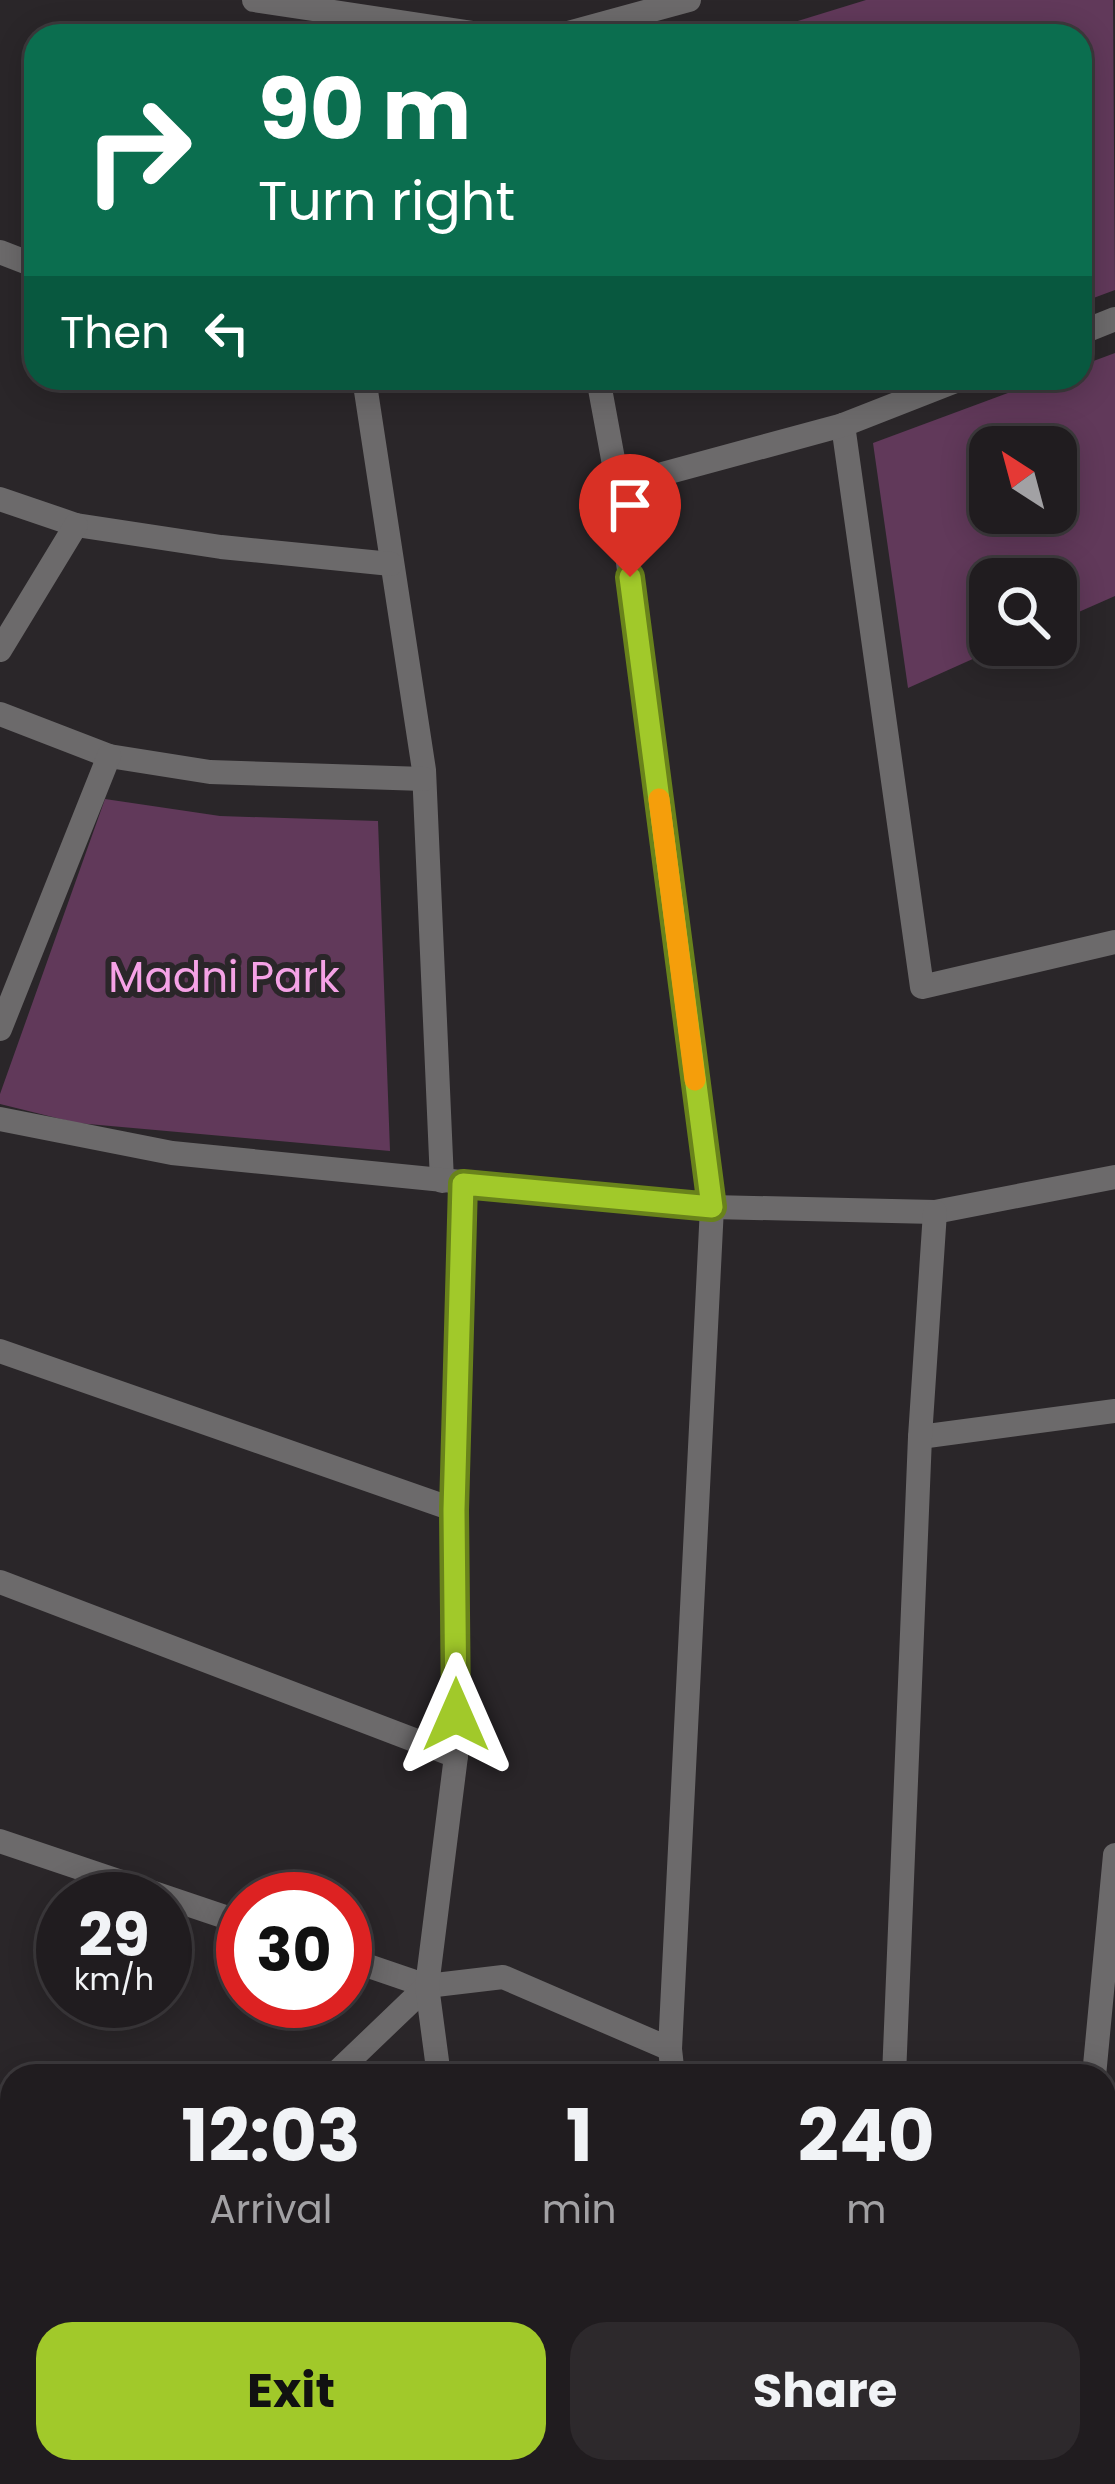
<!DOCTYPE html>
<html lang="en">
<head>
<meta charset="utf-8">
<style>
  :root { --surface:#201c1f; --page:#2d292c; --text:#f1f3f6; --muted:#a2a1a4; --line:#3d3a3d; --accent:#a1c92a }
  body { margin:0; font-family:Poppins,sans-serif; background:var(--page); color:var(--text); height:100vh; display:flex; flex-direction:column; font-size:45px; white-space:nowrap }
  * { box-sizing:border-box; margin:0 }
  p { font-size:39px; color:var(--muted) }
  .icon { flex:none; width:66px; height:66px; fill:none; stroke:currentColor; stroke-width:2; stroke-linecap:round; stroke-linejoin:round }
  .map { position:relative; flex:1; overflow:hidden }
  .sheet { position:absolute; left:0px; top:2064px; width:1116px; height:420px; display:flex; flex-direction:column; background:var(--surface); border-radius:36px 36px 0 0; box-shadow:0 6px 30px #0003,0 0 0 3px var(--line) }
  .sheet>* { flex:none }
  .top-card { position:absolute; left:24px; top:24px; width:1068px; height:366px; border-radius:36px; box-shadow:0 6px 30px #0003,0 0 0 3px var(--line); background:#0b6e4f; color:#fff; overflow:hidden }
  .needle { width:78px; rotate:324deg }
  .tools { position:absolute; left:969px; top:426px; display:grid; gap:24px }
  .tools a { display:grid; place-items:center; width:108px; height:108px; border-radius:24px; background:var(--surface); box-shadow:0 6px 30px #0003,0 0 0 3px var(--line); font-size:60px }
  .speed { position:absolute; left:36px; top:1872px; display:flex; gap:24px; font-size:60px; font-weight:700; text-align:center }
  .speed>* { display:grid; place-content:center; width:156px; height:156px; border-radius:50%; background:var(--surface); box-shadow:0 6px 30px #0003,0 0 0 3px var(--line); line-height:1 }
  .speed small { font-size:30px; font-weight:400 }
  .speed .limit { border:18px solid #d22; background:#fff; color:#111 }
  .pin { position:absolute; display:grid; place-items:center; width:102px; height:102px; color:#fff; margin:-123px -51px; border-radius:50% 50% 50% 0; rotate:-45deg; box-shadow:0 0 12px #0007 }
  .pin .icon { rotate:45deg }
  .me { position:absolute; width:132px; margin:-66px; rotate:0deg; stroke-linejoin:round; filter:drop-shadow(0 0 9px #0008) }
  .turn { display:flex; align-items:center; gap:42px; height:252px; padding:0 36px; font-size:54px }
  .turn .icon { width:156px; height:156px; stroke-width:2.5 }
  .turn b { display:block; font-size:84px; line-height:102px }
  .then { display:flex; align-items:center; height:114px; padding:0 36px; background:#0003; gap:24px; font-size:45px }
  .eta { display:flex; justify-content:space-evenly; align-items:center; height:204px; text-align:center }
  .eta b { font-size:72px; font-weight:700; line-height:84px }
  .primary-button { display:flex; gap:24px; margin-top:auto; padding:24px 36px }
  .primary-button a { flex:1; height:138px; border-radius:36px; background:var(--accent); color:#111; font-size:48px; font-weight:700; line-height:138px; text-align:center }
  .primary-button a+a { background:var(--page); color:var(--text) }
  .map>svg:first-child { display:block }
  .green { fill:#61395a; fill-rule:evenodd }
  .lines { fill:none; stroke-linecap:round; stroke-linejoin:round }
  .minor { stroke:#6c6a6b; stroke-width:24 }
  .tertiary { stroke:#6c6a6b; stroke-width:24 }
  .route-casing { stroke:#69831b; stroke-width:30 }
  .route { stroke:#a1c92a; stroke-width:21 }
  .slow { stroke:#f59e0b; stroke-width:21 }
  .labels { text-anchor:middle; stroke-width:12; stroke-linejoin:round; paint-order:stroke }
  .park-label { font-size:42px; fill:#f5a2e6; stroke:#2a2629 }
</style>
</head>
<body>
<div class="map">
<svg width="1115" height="2484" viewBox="0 0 1115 2484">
  <rect width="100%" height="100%" fill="#2a2629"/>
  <g class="green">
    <polygon points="866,0 1113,0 1115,290 1080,303 1080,36 749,36"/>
    <path d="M1115 353V596L1056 622V579H990V645H1004L908 688 873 443 1048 378H1080V366ZM990 447H1056V513H990Z"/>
    <polygon points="105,799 220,816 378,821 390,1151 77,1123 0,1104 0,1094"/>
  </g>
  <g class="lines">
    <g class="minor">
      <polyline points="0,252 36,266"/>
      <polyline points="1080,333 1115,319"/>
      <polyline points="364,378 424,770 442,1181"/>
      <polyline points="843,425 922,987 1115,942"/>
      <polyline points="618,486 843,425 963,378"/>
      <polyline points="0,499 76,525 221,547 391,564"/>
      <polyline points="0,650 76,525"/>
      <polyline points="0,714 109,756 210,772 424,779"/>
      <polyline points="0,1029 109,756"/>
      <polyline points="0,1119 172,1153 712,1207 935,1212 1115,1177"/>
      <polyline points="0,1351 455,1510"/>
      <polyline points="920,1437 1115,1411"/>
      <polyline points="0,1582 456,1756"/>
      <polyline points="0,1841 243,1923"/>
      <polyline points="345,1958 427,1986"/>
      <polyline points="670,2049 673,2076"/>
      <polyline points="333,2076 427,1986 503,1977 670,2049 712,1207 618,486 598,378"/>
      <polyline points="439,2076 427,1986 456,1756 455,1510 463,1184"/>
      <polyline points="894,2076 920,1437 935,1212"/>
      <polyline points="1094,2076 1115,1855"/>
      <polyline points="0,2116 12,2120"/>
      <polyline points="1104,2149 1115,2152"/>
      <polyline points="0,2388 12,2393"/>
      <polyline points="491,2472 492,2484"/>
      <polyline points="721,2472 722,2484"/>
      <polyline points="923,2472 1014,2484"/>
      <polyline points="209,2484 210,2472"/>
    </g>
    <g class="tertiary">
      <polyline points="254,0 493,36"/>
      <polyline points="557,36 689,0"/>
    </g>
  </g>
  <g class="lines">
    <g class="route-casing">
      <polyline id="route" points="456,1715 454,1510 463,1184 712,1207 630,577"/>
    </g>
    <use href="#route" class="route"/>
    <polyline class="slow" points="659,799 695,1080"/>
  </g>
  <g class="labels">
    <g class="park-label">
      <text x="224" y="992">Madni Park</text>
    </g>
  </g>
</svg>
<div class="tools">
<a><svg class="needle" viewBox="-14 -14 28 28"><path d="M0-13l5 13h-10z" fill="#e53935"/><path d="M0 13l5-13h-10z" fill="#a2a1a4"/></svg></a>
<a><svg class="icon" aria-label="search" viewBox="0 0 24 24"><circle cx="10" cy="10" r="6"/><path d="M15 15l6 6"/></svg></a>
</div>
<div class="speed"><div>29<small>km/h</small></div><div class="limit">30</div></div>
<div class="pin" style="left:630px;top:577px;background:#d93025"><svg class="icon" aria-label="arrive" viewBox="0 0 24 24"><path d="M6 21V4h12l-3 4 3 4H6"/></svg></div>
<svg class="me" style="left:456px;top:1715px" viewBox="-20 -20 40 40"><path d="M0-17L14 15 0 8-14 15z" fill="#a1c92a" stroke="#fff" stroke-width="4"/></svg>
<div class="top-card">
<div class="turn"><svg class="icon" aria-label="right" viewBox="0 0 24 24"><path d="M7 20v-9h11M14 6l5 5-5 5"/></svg><div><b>90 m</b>Turn right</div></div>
<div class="then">Then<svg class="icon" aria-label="left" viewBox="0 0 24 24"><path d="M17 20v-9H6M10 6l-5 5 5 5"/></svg></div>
</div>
<section class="sheet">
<div class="eta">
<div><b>12:03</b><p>Arrival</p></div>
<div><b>1</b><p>min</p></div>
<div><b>240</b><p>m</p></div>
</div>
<div class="primary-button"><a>Exit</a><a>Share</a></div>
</section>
</div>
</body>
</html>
